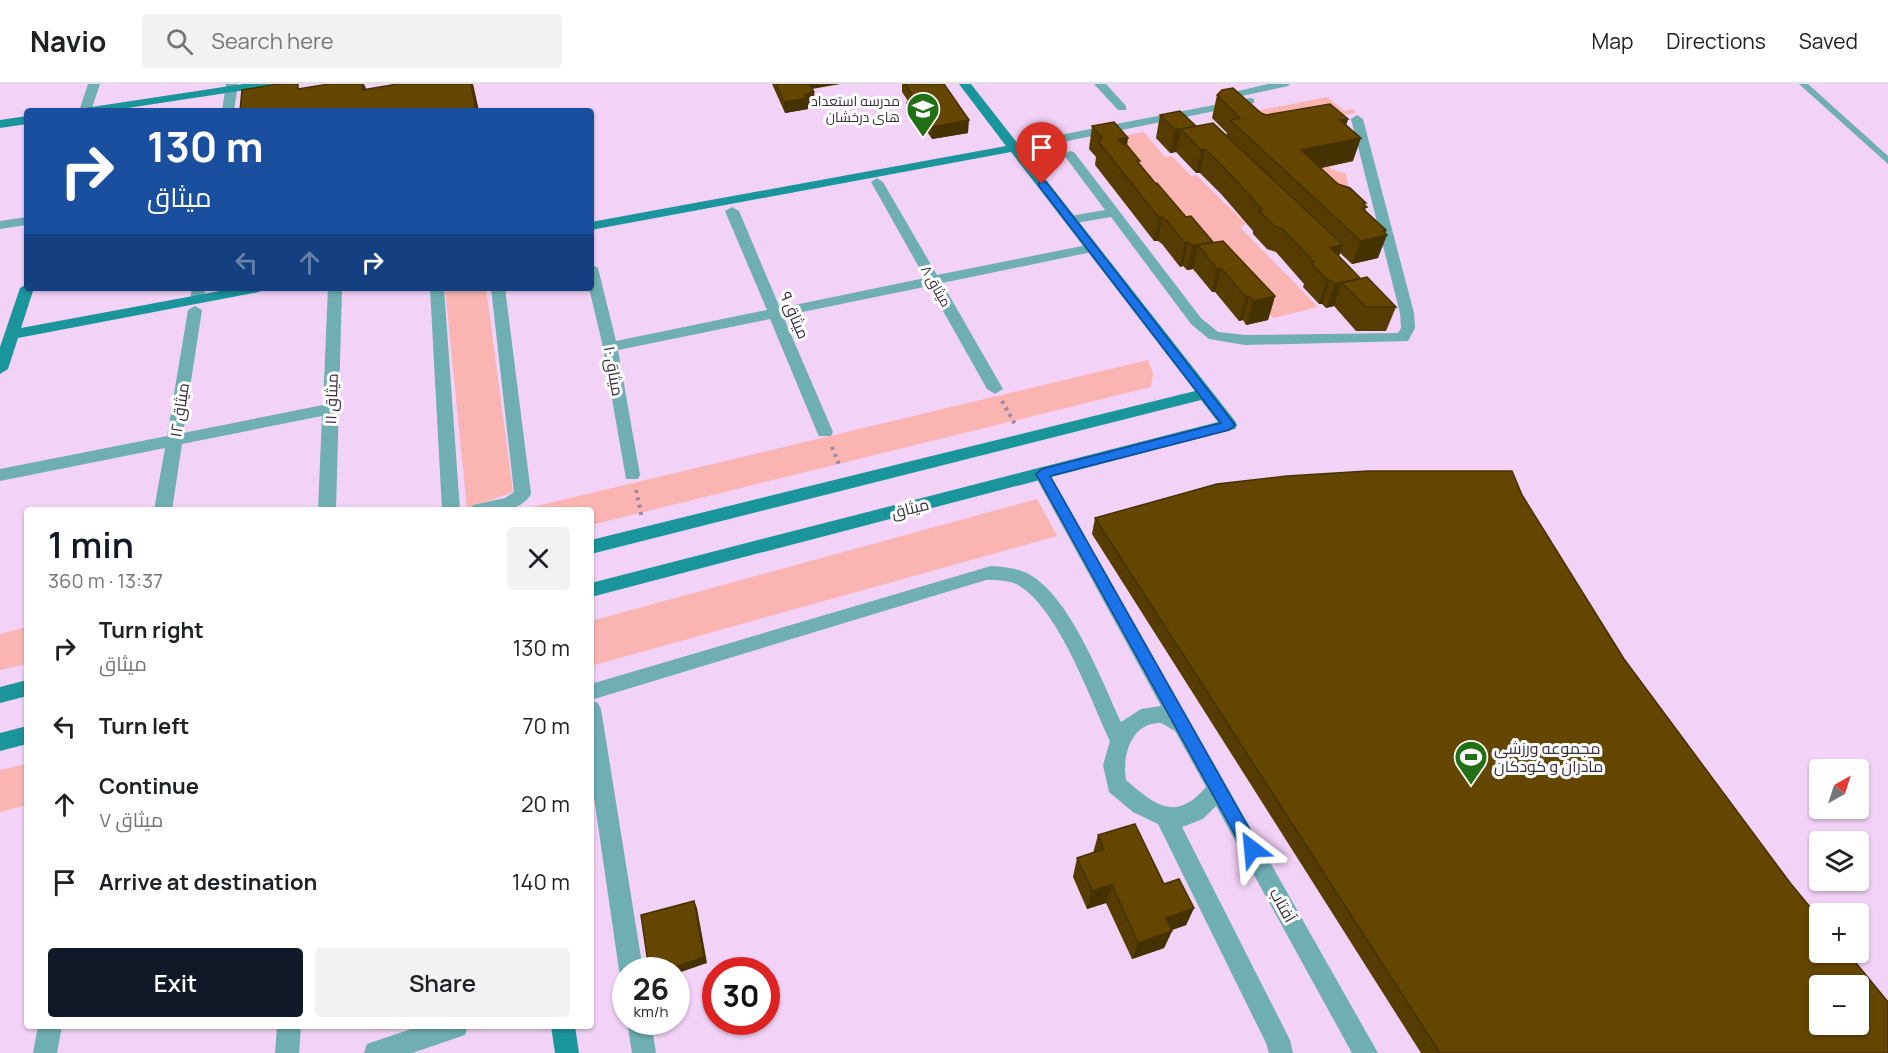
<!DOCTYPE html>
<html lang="en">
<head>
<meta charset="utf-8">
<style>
  :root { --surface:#fff; --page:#f2f2f2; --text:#202124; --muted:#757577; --line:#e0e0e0; --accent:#111827 }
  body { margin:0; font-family:Manrope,Cairo,sans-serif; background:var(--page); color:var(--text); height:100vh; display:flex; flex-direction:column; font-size:22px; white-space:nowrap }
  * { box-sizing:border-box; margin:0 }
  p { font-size:20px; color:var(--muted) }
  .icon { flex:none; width:33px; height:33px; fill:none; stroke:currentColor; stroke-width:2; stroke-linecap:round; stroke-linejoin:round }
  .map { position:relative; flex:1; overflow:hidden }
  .side { position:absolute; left:24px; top:423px; width:570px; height:522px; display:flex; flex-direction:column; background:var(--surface); border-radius:6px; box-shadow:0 2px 4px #0004 }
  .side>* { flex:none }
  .banner { position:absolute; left:24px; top:24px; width:570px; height:183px; border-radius:6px; box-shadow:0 2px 4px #0004; background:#1a4fa0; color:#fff; overflow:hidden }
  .needle { width:39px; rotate:39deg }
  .tools { position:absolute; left:1809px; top:675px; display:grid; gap:12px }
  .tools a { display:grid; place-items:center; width:60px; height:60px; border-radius:6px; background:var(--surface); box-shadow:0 2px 4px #0004; font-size:30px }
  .speed { position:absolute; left:612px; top:873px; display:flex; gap:12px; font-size:30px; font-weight:700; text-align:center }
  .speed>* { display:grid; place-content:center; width:78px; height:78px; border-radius:50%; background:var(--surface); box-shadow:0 2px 4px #0004; line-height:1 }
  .speed small { font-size:15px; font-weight:400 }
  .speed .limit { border:9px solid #d22; background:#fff; color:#111 }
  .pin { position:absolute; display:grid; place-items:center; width:51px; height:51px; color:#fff; margin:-62px -26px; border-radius:50% 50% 50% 0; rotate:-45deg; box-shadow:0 0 6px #0007 }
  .pin .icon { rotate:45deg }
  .me { position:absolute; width:66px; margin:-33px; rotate:331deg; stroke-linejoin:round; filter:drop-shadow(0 0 4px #0008) }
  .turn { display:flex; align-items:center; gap:21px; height:126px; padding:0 24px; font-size:27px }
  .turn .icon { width:78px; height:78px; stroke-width:2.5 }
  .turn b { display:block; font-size:42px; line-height:51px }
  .lanes { display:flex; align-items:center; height:57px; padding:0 24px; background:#0003; justify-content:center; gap:30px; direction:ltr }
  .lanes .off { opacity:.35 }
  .round { display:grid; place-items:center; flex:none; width:63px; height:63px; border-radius:6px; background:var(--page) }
  .overview { display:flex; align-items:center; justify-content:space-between; height:102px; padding:0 24px }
  h1 { font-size:36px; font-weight:600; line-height:45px; color:var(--accent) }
  .cta { display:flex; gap:12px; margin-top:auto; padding:12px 24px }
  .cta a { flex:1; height:69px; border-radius:6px; background:var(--accent); color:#fff; font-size:24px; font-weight:600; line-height:69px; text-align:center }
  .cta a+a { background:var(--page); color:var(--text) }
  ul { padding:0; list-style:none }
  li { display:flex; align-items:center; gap:18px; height:78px; padding:0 24px }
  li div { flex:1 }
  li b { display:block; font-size:22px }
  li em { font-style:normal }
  header { display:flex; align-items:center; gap:36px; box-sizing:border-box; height:84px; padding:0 30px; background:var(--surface); border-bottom:2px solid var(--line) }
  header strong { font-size:28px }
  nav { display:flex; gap:33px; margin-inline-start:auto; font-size:21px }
  .search { width:420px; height:54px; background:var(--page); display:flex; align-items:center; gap:15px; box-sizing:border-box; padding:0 21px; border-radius:6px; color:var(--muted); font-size:22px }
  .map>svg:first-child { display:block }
  .green { fill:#fab4b1 }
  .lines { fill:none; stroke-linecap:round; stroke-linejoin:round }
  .path { stroke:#9e87a2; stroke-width:4; stroke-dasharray:3 4.5; stroke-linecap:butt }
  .lane { fill:#6faeb2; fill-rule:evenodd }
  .street { fill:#6faeb2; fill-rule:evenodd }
  .secondary { fill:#1b959c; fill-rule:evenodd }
  .wall { fill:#563c00 }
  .shaded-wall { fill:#463100 }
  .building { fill:#644600; stroke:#463100; stroke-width:1.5; fill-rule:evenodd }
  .route { fill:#1a73e8; stroke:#114b97; stroke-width:1.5 }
  .labels { text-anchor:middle; stroke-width:6; stroke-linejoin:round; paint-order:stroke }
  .far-poi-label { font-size:14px; fill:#392d3b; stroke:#fff; text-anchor:end }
  .far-street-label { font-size:14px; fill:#392d3b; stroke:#fff }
  .street-label { font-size:16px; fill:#392d3b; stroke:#fff }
  .poi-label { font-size:16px; fill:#392d3b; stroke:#fff; text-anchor:start }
</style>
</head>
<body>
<header>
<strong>Navio</strong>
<div class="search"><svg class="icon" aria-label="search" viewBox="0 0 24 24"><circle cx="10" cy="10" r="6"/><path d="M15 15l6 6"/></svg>Search here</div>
<nav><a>Map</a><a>Directions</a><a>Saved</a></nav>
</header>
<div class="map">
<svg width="1888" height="969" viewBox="0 0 1888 969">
  <rect width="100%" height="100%" fill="#f3d2f8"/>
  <g class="green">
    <path d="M1327 13 1344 27 1354 25 1355 29 1293 41C1305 59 1323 88 1346 89L1354 136 1235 31Z"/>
    <polygon points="1144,48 1165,73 1172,72 1191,92 1196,91 1246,140 1240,143 1318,223 1273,234 1195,152 1110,54"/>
    <polygon points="445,204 486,204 513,408 467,425"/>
    <polygon points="1148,276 1153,290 1151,303 591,441 591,426 520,426"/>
    <polygon points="1037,415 1057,452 591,582 591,537"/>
    <polygon points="27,543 27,580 0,586 0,550"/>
    <polygon points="27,680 27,721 0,728 0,686"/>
  </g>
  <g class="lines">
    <g class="path">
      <polyline points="1002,317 1016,342"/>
      <polyline points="832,363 840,383"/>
      <polyline points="636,406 642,434"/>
    </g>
    <polygon class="lane" points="1799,0 1808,0 1888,72 1888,80"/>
    <g class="street">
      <polygon points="88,0 100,0 91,27 79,27"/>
      <polygon points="226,0 238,0 234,27 222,27"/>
      <polygon points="1094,0 1106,0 1126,22 1126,26 1118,26"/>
      <polygon points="1268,0 1290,0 1288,2 1242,12 1236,9 1238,7"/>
      <polygon points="1250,14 1254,15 1254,19 1014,68 1008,64 1014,60"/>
      <polygon points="1357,31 1363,35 1414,229 1415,244 1408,257 1245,261 1209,255 1191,240 1111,133 1070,140 1063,136 1070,132 1105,126 1064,71 1070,67 1074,68 1201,234 1218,248 1245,251 1398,249 1401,244 1400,229 1351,35"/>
      <polygon points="877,94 883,98 937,191 1092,160 1099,164 1092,168 942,199 1003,305 995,310 987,305 929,202 783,232 833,348 831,352 819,352 817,348 770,235 618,266 640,391 638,395 626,395 603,263 589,204 591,204 591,180 598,184 616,257 767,226 725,127 732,123 739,127 780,224 925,194 871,98"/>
      <polygon points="27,133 27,141 0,145 0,137"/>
      <polygon points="192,204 206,204 202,218 192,218 190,215"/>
      <polygon points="328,204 342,204 336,426 318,426 322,332 182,360 172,426 154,426 165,364 0,397 0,385 167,352 188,226 195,222 202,226 183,349 323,321"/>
      <polygon points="430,204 444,204 460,426 442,426"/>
      <path d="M491 204H505L531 410C519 431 491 426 470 426L473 421 505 414 514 408Z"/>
      <path d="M1042 384 1048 386 1050 390 1378 969H1352L1216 722 1203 735 1182 743 1290 956 1293 969H1269L1266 959 1158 740 1133 728 1109 708 1103 681 1110 657C1090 615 1059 525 1018 501 1009 496 996 496 986 496L591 616 598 619 601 625 643 886H626V896L623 894 619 886 591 693V600L991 482C1004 483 1020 484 1032 492 1071 516 1102 597 1121 638L1141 625 1161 622 1034 390 1036 386ZM1161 639 1175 647 1206 703C1176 738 1156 722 1126 696 1122 672 1131 638 1161 639Z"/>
      <polygon points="627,938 651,938 656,969 632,969"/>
      <polygon points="38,942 62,942 57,969 33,969"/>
      <polygon points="277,942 301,942 299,969 275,969"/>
      <polygon points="420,942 468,942 465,951 412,969 364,969 367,960"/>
    </g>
    <g class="secondary">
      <polygon points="243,0 272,0 266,3 108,27 79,27 85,24"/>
      <polygon points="959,0 971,0 1235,337 1237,341 1235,345 591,513 591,499 1218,338 1201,316 591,470 591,456 1195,307 1011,68 591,146 591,138 1006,62"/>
      <polygon points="27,32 27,40 0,44 0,36"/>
      <polygon points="27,200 27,204 34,204 21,244 236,204 266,204 259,208 18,254 8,285 0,290 0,263 20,204"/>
      <polygon points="27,596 27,612 0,619 0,603"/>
      <polygon points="27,642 27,660 0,667 0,649"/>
      <polygon points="551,942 575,942 579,969 555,969"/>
    </g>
  </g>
  <g class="wall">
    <polygon points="772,0 840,0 812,5 815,20 808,21 808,25 785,29"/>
    <polygon points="902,0 944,0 968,49 932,55 922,40 915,38 907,32 907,19 908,17 902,8"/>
    <polygon points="1217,11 1266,31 1348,35 1346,41 1353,77 1320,84 1338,100 1365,121 1366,127 1386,146 1378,174 1352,180 1340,169 1339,172 1360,194 1396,223 1386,247 1356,247 1334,222 1326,224 1322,220 1319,220 1303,203 1304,200 1276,168 1267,165 1253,150 1253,147 1222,111 1200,89 1196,89 1176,68 1170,69 1156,54 1160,31 1226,51 1227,49 1212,34"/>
    <polygon points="1092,42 1127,61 1140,81 1156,100 1186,133 1213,159 1275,212 1268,236 1246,241 1243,236 1239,237 1215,208 1212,208 1193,185 1187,186 1183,182 1180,183 1162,160 1158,157 1154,157 1095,81 1096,73 1089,65"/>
    <polygon points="1522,411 1624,575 1791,800 1888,969 1421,969 1092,450 1095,434"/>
    <polygon points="1098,751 1164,800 1194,824 1186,841 1172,846 1172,847 1164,864 1132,875 1106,819 1087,825 1073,793 1077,774 1093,769"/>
  </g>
  <g class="shaded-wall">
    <polygon points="362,0 364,0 369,11 362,6"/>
    <polygon points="471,0 473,0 474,4 479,27 476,27"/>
    <polygon points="806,0 840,0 807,5"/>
    <polygon points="814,8 815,20 808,21 808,25 785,29 784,18 805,10"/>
    <polygon points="1348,35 1341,58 1340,36"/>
    <polygon points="969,36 968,49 932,55 932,43"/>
    <polygon points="1196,42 1181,45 1176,68 1170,69 1175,46"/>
    <polygon points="1128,54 1125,77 1118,55"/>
    <polygon points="1361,54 1353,77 1294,90 1301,66"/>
    <polygon points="1205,65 1200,89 1196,89 1201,66"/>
    <polygon points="1162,133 1158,157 1154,157 1159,134"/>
    <polygon points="1386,146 1384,151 1387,151 1378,174 1352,180 1361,157"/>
    <polygon points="1188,158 1183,182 1180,183 1185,159"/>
    <polygon points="1213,158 1198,161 1193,185 1187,186 1192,162"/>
    <polygon points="1343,161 1334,185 1330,163"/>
    <polygon points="1221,184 1215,208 1212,208 1217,185"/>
    <polygon points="1360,194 1342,199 1334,222 1326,224 1335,200"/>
    <polygon points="1327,196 1330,196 1322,220 1319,220"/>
    <polygon points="1249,212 1243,236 1239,237 1246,213"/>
    <polygon points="1275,212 1268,236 1246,241 1253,217"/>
    <polygon points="1112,801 1106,819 1087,825 1092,807"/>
    <polygon points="694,817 697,824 707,879 681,888 682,891 676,893 676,886 675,886"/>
    <polygon points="1194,824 1186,841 1158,851 1166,834"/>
    <polygon points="1172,847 1164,864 1132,875 1138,859"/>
  </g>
  <g class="building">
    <polygon points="278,0 298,0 298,5 329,0 362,0 362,6 398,0 471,0 476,27 240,27 242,6"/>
    <polygon points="776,0 809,0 814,8 805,10 807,14 784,18"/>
    <polygon points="905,0 944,0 969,36 932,43 922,28 915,25 907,19 912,11"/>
    <polygon points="1233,4 1261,29 1266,31 1330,20 1348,35 1340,36 1361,54 1301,66 1338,100 1350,104 1366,119 1363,119 1367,123 1362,124 1386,146 1383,147 1387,151 1361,157 1230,36 1240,34 1217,11 1222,6"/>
    <polygon points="1180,27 1196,42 1175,46 1160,31"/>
    <polygon points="1114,38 1128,54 1118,55 1123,60 1126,60 1140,77 1137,77 1156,100 1157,99 1186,133 1191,132 1213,158 1192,162 1188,158 1185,159 1167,137 1162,133 1159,134 1098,57 1102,54 1092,42"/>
    <polygon points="1213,39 1343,161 1330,163 1360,194 1335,200 1330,196 1327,196 1311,179 1314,178 1282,145 1274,142 1259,126 1262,125 1228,88 1205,65 1201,66 1181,45"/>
    <polygon points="1223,157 1275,212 1253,217 1249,212 1246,213 1221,184 1217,185 1198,161"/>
    <polygon points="1367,193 1396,223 1366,223 1342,199"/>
    <path d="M1368 387H1512L1522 411 1624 575 1791 800 1820 835V868H1847L1888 918V969H1440L1095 434 1217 400 1287 392ZM1820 902H1858V940H1820Z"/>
    <polygon points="1135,740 1164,800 1179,795 1194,824 1166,834 1172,847 1138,859 1112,801 1092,807 1077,774 1104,765 1098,751"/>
    <polygon points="694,817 704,873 678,882 679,885 675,886 649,886 641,831"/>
  </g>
  <polygon class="route" points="1039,98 1046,98 1235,341 1229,346 1050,392 1258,760 1261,765 1258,771 1252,773 1246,771 1036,390 1042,385 1221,339 1039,102"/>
  <defs>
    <g id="school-pin" transform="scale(1.725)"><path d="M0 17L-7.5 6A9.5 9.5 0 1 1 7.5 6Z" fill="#217016" stroke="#fff"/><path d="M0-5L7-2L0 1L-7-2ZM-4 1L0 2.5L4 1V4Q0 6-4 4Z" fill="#fff"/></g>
    <g id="stadium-pin" transform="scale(1.725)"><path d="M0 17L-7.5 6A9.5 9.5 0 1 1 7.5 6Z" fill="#217016" stroke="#fff"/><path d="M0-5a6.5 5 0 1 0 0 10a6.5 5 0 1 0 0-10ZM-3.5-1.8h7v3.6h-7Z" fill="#fff"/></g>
  </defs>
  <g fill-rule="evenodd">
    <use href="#school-pin" x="923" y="25"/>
    <use href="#stadium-pin" x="1471" y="673"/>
  </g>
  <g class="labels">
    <g class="far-poi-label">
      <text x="900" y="22">مدرسه استعداد<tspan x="900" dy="16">های درخشان</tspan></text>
    </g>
    <g class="far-street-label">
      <text transform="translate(936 202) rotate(60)" y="5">میثاق ۸</text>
    </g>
    <g class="street-label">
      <text transform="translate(795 231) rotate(67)" y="6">میثاق ۹</text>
      <text transform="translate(614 287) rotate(80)" y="6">میثاق ۱۰</text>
      <text transform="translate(331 315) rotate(-88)" y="6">میثاق ۱۱</text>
      <text transform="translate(179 326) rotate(-81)" y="6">میثاق ۱۲</text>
      <text transform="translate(910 424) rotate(-14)" y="6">میثاق</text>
      <text transform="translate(1283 821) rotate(61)" y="6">آفتاب</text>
    </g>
    <g class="poi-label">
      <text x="1494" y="670">مجموعه ورزشی<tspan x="1494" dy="18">مادران و کودکان</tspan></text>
    </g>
  </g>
</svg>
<div class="tools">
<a><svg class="needle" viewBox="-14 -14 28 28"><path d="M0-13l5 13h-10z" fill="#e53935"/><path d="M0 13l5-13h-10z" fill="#757577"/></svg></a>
<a><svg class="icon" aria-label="layers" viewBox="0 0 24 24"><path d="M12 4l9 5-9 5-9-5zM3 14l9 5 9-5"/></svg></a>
<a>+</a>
<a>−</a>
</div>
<div class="speed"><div>26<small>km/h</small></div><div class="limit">30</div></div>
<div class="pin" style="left:1042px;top:100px;background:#d93025"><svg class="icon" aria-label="arrive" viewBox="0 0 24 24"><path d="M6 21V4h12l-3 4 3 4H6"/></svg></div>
<svg class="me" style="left:1252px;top:765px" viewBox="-20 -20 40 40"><path d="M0-17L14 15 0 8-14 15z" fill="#1a73e8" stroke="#fff" stroke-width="4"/></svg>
<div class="banner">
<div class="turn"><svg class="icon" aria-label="right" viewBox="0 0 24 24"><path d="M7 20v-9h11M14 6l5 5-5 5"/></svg><div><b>130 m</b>میثاق</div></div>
<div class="lanes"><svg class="icon off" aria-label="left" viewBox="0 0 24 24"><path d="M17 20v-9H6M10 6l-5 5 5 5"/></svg><svg class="icon off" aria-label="ahead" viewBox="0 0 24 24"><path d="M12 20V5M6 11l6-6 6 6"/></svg><svg class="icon" aria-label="right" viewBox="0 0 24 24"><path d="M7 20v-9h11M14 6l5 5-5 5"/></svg></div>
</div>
<section class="side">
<div class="overview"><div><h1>1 min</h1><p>360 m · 13:37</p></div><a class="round"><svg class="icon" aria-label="close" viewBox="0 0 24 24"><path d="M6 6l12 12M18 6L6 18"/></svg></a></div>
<ul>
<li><svg class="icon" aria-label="right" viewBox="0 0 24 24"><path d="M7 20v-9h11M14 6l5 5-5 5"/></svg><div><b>Turn right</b><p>میثاق</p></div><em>130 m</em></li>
<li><svg class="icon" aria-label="left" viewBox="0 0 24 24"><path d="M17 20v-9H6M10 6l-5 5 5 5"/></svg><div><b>Turn left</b></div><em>70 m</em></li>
<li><svg class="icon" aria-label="ahead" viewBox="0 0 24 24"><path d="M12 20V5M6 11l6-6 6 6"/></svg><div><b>Continue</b><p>میثاق ۷</p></div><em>20 m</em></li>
<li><svg class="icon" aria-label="arrive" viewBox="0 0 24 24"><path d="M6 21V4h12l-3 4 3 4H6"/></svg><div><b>Arrive at destination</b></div><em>140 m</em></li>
</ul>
<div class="cta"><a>Exit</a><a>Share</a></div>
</section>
</div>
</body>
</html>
